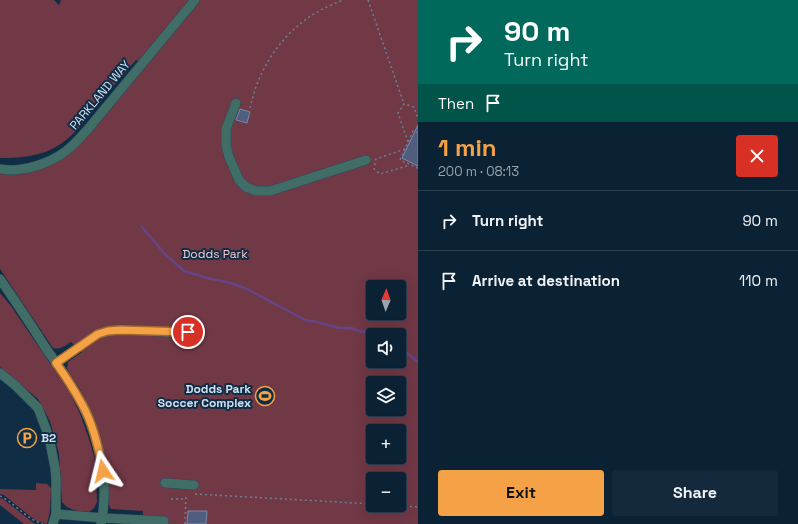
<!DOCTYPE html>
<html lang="en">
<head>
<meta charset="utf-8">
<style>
  :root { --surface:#0b2234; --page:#142a3c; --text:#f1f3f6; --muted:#9aa4ac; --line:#2b3f4f; --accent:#f5a246 }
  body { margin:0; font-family:"Space Grotesk",sans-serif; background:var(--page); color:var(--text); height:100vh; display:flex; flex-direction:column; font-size:15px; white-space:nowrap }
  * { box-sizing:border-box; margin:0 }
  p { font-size:13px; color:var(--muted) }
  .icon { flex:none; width:22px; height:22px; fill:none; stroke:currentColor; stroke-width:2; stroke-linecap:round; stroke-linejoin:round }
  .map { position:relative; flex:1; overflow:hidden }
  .sheet { display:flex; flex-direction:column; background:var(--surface); width:380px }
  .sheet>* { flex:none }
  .banner { background:#00695c; color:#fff; overflow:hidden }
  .needle { width:26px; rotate:2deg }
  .fabs { position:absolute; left:366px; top:280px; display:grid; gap:8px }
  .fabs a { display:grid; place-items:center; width:40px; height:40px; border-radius:4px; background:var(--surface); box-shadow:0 4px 16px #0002,0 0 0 1px var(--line); font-size:20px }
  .pin { position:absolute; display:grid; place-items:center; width:34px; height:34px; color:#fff; margin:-17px; border:2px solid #fff; border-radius:50%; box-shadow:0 1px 4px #0007 }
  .me { position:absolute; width:44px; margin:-22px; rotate:350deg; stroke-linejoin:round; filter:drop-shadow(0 0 3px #0008) }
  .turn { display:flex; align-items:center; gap:14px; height:84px; padding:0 20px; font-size:18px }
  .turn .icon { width:52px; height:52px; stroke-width:2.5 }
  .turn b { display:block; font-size:28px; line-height:34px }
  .then { display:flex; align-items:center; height:38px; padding:0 20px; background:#0003; gap:8px; font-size:15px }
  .round { display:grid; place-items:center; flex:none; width:42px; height:42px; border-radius:4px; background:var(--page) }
  .overview { display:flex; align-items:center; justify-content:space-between; height:68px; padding:0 20px }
  h1 { font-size:24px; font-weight:800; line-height:30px; color:var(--accent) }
  .button { display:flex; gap:8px; margin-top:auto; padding:8px 20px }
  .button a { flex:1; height:46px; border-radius:4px; background:var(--accent); color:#111; font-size:16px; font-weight:800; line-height:46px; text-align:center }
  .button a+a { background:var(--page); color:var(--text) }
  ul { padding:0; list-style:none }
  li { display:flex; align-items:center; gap:12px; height:60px; padding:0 20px; border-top:1px solid var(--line) }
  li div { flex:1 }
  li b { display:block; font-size:15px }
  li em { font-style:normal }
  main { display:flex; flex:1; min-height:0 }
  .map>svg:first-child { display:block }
  .green { fill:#713846; fill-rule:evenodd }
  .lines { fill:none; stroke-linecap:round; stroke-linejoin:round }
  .stream { stroke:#664587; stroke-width:2.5 }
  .building { fill:#4f5e7f; stroke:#7989ac }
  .minor-casing { stroke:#2e4a60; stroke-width:10 }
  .path { stroke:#6a8296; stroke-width:1.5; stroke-dasharray:2 3; stroke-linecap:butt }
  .minor { stroke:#416d67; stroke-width:9 }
  .route-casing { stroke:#9f692e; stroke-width:10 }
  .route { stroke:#f5a246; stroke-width:7 }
  .labels { text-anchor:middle; stroke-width:4; stroke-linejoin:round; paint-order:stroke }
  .street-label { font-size:12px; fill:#cfe0f0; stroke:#0f2d45 }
  .park-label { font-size:12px; fill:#f9c9d2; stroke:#0f2d45 }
  .poi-label { font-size:12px; font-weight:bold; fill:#cfe0f0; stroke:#0f2d45; text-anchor:end }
</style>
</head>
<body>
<main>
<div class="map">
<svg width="418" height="524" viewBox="0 0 418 524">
  <rect width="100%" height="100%" fill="#0f2d45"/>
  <g class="green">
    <path d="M0 0H54L59 5 61 0H418V524H143V511L111 509 109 505 100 440 92 414 81 391 68 371 67 367 68 362 82 352 71 342C65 346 60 350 53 348L0 269V173L47 166 147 65 136 60C125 73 113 86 102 100 87 118 73 139 52 149 36 157 17 158 0 158ZM373 287H399V313H373ZM373 335H399V361H373ZM373 383H399V409H373ZM373 431H399V457H373ZM373 479H399V505H373Z"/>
    <path d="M0 293 11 306 70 393 80 414 89 439 95 460 97 502 94 508 89 512C78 511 69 511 62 502L59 454 50 421 38 399 0 367Z"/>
    <polygon points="36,483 47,484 51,488 50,511 47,524 37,521 31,517 4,495 0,494 0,489 36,490"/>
    <polygon points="0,498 3,499 35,524 24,524 0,505"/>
  </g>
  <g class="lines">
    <g class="stream">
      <polyline points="142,227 164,253 184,271 207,278 231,283 247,289 305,320 317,322 339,328 351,328 362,332 371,331 379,335"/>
      <polyline points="399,349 408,354 418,362"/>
    </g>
  </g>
  <g class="building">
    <polygon points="240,109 250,112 247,123 236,120"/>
    <polygon points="418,125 418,166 402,158"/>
    <polygon points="188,511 207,511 206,524 187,524"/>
  </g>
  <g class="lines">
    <g class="minor-casing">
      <g id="minor">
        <polyline points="236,103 226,129 226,145 229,157 239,180 246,187 256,191 270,191 366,160"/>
        <path d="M0 169C21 173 49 164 66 151 74 145 81 137 88 129L195 0"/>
        <path d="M0 279C16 302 32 326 47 350 60 368 73 386 83 406 101 442 109 484 101 524"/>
        <polyline points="56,363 98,334 108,331 120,330 199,333"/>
        <polyline points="0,373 16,386 38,408 49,437 55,468 56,478 56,514 53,524"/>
        <polyline points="165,483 194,485"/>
        <polyline points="56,514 103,518 164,521"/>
      </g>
    </g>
    <g class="path">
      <polyline points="368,0 404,104"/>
      <path d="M250 108C253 96 256 84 262 73 273 49 291 29 312 15 322 9 333 4 343 0"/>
      <polyline points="418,133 413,131 400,160 418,168"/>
      <polyline points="408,142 398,113 404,104 414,107 418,119"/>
      <polyline points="405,149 376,159 374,169 380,174 410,165"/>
      <polyline points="399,352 402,345"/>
      <polyline points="195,494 373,504"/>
      <path d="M0 496C16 504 26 519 43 524"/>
      <polyline points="171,499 186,499"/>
      <polyline points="385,505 418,507"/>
      <polyline points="185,524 186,494"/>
    </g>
    <use href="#minor" class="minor"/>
  </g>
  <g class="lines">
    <g class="route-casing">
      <path id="route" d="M103 471C99 449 94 426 83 406 75 391 66 377 56 363L98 334 108 331 120 330 188 332"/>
    </g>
    <use href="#route" class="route"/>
  </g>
  <defs>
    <g id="stadium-ring" transform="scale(1)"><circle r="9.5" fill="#0f2d45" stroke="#f5a246" stroke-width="1.5"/><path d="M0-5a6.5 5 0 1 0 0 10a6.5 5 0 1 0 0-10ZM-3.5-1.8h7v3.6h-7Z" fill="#f5a246"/></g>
    <g id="parking-ring" transform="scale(1)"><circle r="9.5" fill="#0f2d45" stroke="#f5a246" stroke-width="1.5"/><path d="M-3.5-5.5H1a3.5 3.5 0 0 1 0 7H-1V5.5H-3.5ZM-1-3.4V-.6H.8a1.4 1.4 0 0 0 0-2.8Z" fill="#f5a246"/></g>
  </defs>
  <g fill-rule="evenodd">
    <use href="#stadium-ring" x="265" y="396"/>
    <use href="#parking-ring" x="27" y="438"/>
  </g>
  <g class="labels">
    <g class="street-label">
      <text transform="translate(100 95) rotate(-50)" y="4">PARKLAND WAY</text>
    </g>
    <g class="park-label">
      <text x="215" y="258">Dodds Park</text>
    </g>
    <g class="poi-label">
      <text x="251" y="393">Dodds Park<tspan x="251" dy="14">Soccer Complex</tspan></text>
      <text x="41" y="442" text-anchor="start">B2</text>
    </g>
  </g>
</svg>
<div class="fabs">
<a><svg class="needle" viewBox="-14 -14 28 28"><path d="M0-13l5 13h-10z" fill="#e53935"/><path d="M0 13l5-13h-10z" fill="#9aa4ac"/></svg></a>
<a><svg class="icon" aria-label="sound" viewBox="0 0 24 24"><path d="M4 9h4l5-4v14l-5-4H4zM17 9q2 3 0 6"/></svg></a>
<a><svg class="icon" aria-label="layers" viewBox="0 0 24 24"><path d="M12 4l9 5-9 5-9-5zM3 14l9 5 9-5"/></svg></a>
<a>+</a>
<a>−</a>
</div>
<div class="pin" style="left:188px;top:332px;background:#d93025"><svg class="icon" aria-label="arrive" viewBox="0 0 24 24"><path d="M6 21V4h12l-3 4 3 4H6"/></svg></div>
<svg class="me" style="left:103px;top:471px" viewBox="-20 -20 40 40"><path d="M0-17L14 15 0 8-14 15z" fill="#f5a246" stroke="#fff" stroke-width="4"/></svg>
</div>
<section class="sheet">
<div class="banner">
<div class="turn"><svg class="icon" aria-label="right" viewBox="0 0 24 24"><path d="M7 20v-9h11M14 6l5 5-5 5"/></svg><div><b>90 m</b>Turn right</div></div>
<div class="then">Then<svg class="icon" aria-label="arrive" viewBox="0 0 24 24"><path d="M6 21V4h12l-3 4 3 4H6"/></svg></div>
</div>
<div class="overview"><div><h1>1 min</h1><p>200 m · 08:13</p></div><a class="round" style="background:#d93025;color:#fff"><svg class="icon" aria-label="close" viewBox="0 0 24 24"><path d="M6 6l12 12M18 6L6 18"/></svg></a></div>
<ul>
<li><svg class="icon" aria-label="right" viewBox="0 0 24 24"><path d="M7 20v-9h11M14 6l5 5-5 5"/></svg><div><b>Turn right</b></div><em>90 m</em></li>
<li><svg class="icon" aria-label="arrive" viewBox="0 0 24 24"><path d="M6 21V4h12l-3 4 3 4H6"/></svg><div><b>Arrive at destination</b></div><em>110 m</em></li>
</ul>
<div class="button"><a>Exit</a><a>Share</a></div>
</section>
</main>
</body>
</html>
